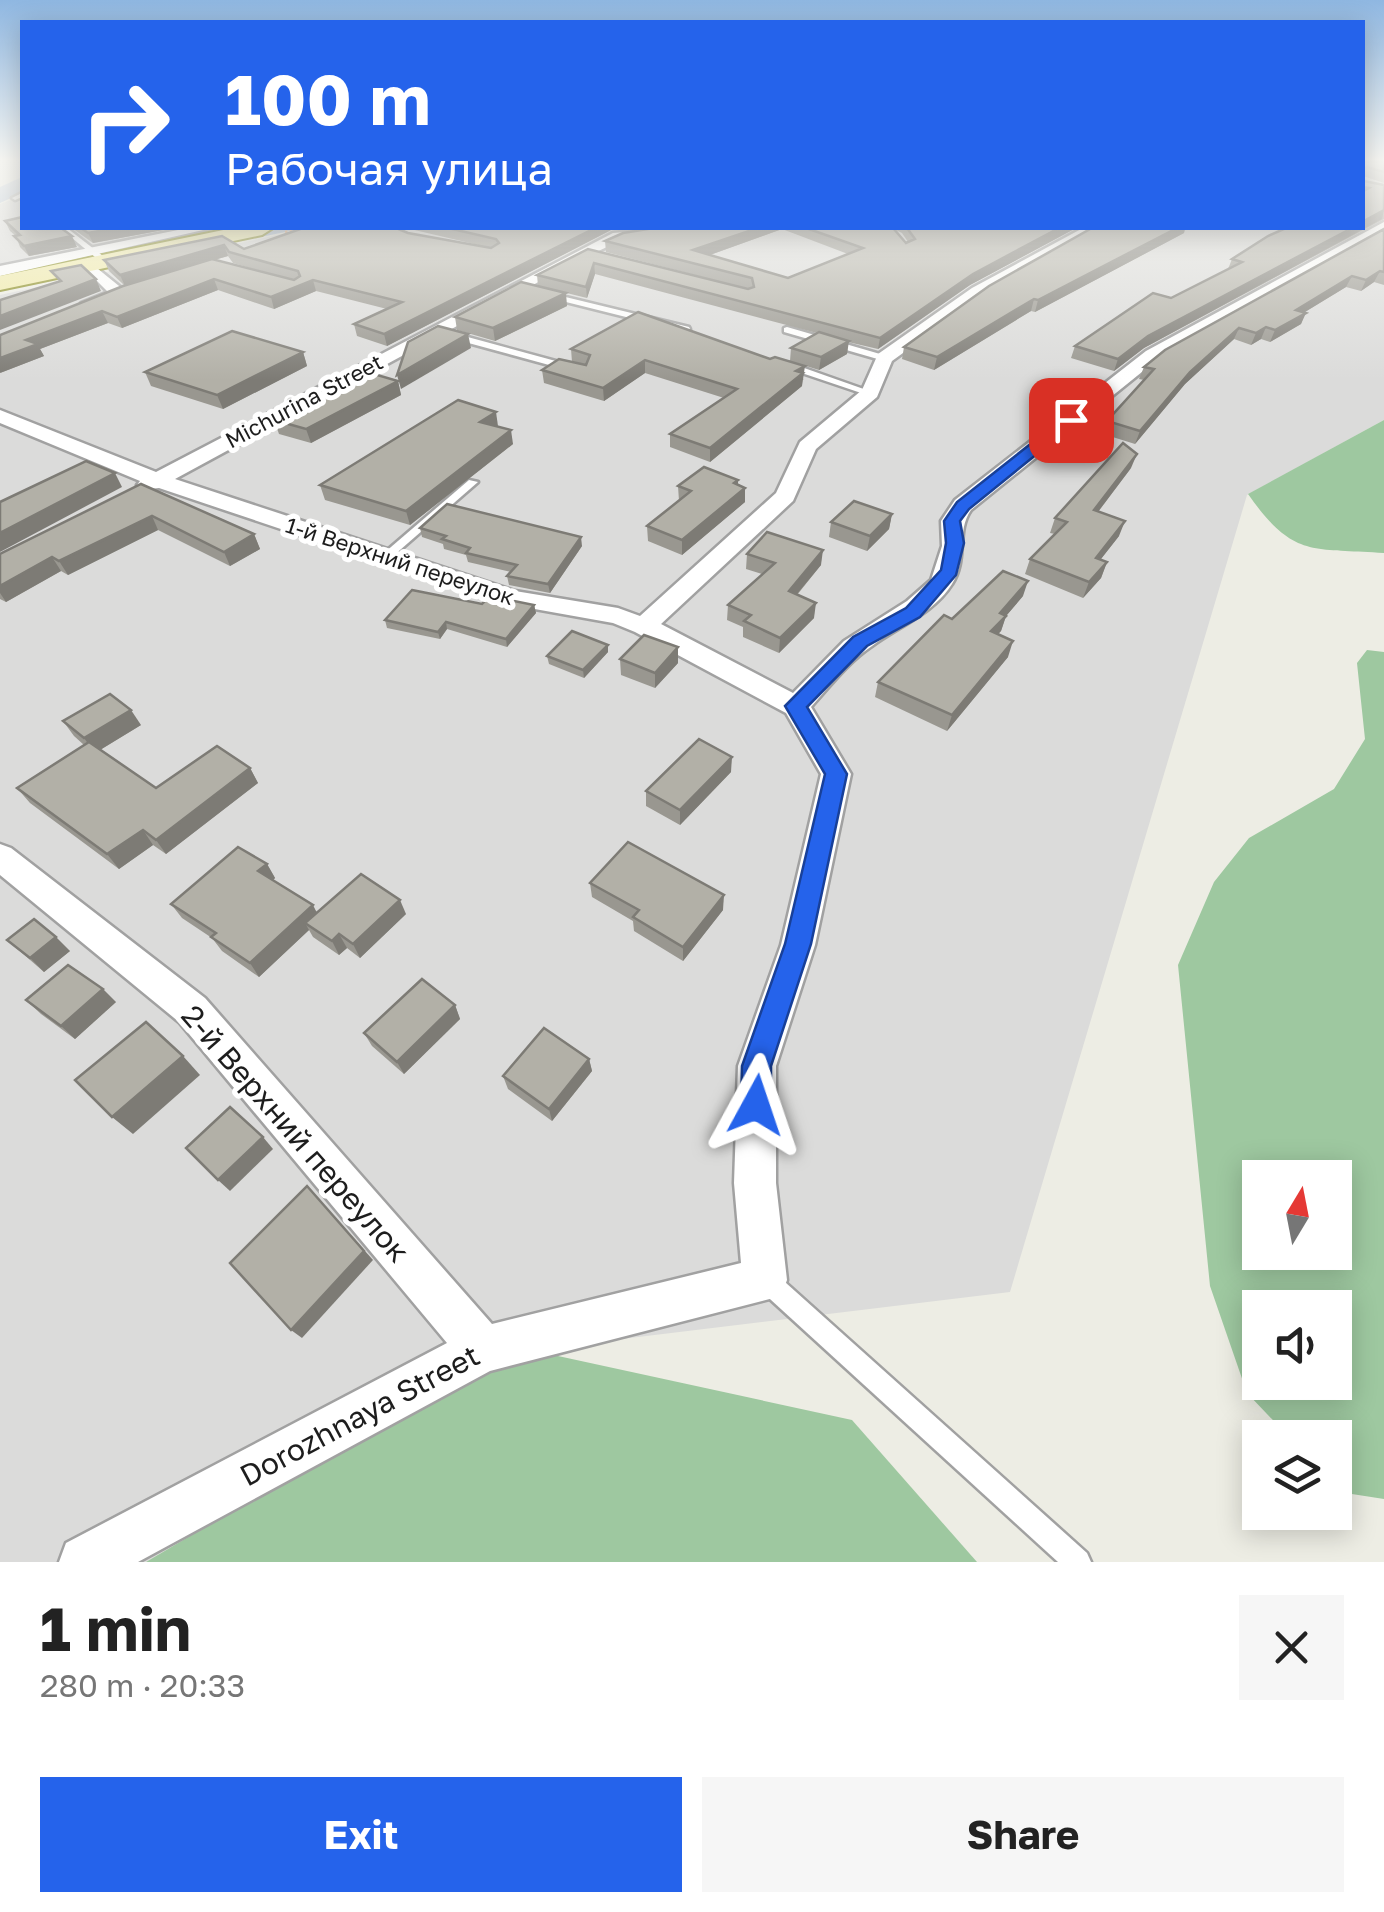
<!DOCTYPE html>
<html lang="en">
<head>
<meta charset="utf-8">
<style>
  :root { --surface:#fff; --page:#f6f6f6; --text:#222; --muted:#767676; --accent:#2563eb }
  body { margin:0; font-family:"Golos Text",sans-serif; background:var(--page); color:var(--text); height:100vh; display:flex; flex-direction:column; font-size:38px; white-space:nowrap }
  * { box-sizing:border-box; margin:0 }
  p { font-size:32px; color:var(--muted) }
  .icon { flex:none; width:55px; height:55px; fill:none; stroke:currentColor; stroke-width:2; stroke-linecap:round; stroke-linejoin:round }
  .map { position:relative; height:1562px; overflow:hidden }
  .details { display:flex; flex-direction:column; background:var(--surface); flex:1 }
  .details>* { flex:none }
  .hud { position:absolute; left:20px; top:20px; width:1345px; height:210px; border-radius:0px; box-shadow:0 5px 25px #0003; background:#2563eb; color:#fff; overflow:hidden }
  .needle { width:65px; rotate:10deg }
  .fabs { position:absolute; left:1242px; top:1160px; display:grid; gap:20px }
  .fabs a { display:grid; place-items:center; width:110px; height:110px; border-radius:0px; background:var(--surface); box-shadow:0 5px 25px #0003; font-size:50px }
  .pin { position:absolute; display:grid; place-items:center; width:85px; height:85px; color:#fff; margin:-42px; border-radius:20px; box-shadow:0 5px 15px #0006 }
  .me { position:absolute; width:110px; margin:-55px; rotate:5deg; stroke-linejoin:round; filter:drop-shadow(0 0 8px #0008) }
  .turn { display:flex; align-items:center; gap:35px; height:210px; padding:0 40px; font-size:45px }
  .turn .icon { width:130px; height:130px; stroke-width:2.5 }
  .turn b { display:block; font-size:70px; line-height:85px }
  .round { display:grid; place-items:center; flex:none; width:105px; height:105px; border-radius:0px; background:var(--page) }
  .head { display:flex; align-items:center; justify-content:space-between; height:170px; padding:0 40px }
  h1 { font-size:60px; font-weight:700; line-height:75px }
  .action { display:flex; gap:20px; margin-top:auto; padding:20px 40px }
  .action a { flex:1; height:115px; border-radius:0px; background:var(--accent); color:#fff; font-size:40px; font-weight:700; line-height:115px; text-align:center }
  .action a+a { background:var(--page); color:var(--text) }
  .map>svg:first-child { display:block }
  .residential { fill:#dbdbda }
  .forest { fill:#9ec8a0; fill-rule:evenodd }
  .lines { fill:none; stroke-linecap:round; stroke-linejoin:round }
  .stream { stroke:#a9bcd6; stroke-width:4 }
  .river { fill:#a9bcd6; fill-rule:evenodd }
  .lane-casing { stroke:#a1a1a1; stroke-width:5 }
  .street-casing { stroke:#a1a1a1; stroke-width:5 }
  .primary-casing { stroke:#828511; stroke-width:4 }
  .path { stroke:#e9ad79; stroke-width:2.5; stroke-dasharray:2.5 2.5; stroke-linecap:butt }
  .lane { fill:#fff; fill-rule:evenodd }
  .street { fill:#fff; fill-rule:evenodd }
  .primary { fill:#f1eba5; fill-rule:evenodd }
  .wall { fill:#999790; fill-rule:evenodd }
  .shaded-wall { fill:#7d7b75 }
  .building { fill:#b2b0a7; stroke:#7d7b75; stroke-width:2.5 }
  .route { fill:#2563eb; stroke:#184099; stroke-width:2.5 }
  .labels { text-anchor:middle; stroke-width:10; stroke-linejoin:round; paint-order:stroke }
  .far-street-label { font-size:22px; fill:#1d1d1d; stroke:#fff }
  .near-street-label { font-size:30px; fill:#1d1d1d; stroke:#fff }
</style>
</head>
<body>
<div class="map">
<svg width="1384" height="1562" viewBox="0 0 1384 1562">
  <rect width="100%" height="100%" fill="#edede4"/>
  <g class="residential">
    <polygon points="1363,161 1384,161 1384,420 1247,495 1010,1292 498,1354 146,1562 0,1562 0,295 310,228 1362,228"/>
    <polygon points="22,196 22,228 189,228 0,268 0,204"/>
  </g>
  <g class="forest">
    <path d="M1384 420V553C1311 548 1293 558 1248 494Z"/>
    <path d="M1367 650 1384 652V1499L1339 1492 1335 1487V1438L1289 1437 1247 1393 1210 1286 1178 965 1214 882 1249 838 1334 789 1365 739 1357 663ZM1260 1178H1335V1252H1260ZM1260 1308H1335V1382H1260Z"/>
    <polygon points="535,1351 852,1420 977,1562 146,1562 498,1354"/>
  </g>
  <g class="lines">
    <polyline class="stream" points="260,235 295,228"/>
    <polygon class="river" points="22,177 22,193 0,203 0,187"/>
    <g class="lane-casing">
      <g id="lane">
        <polygon points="22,193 22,197 15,200 12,198"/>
        <polygon points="60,228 67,228 108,260 101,262"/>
        <polygon points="549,293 689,327 690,329 686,332 546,297 545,295"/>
        <polygon points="787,327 887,356 888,358 881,360 784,332 784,328"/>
        <polygon points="453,333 574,366 575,368 571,371 450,338 449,336"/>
        <polygon points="784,363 790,363 875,393 867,395 784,367"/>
        <polygon points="469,480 478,482 392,557 384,557 384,553"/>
        <polygon points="768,1271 776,1274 1087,1553 1091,1562 1058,1562 760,1290 757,1282 760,1274"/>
      </g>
    </g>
    <g class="street-casing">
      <g id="street">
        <path d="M1384 222V232L1158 359 971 510C956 531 968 560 952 584 934 613 899 626 872 646 848 662 830 686 811 707L851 774 815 945 776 1066V1183L787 1280 781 1296 490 1371 138 1562H59L66 1543 447 1343 179 1022 0 875V844L11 848 205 998 492 1324 741 1263 734 1183 738 1066 781 945 821 774 786 713 635 632 613 623 501 603 159 488 140 490 137 485 140 481 0 423V410L156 472 613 233 675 228 668 232 622 240 577 261 175 479 515 591 618 608 640 616 776 493 800 442 862 390 878 354 972 288 1083 228H1099L984 294 892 361 877 397 816 449 793 501 661 624 793 693 844 641 907 601 931 580 942 546 941 521 955 500 1146 351Z"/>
        <polygon points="188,228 212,228 0,276 0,266"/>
        <polygon points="87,260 124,290 124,296 93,309 81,309 81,303 108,292 80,264"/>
      </g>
    </g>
    <g class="primary-casing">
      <polygon id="primary" points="233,228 273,228 262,235 0,290 0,276"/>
    </g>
    <polyline class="path" points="285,232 307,228"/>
    <use href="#lane" class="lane"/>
    <use href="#street" class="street"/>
    <use href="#primary" class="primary"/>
  </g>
  <g class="wall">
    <polygon points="1362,161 1384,161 1384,183 1363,176 1364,181 1384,185 1384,219 1144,348 1114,371 1071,358 1075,346 1228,269 1232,259 1362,228"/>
    <polygon points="5,221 77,247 29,256 20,247 16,236 10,231"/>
    <polygon points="72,228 174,228 93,243"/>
    <path d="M406 228H636L611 230 387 346 357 336 354 324 387 309 316 291 274 309 218 290 122 328 108 323 40 349 44 356 0 373 124 285 109 271 104 260 222 236 244 249 408 233 491 248ZM228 256 233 263 285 278 214 260Z"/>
    <path d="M654 228H1076L970 285 878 349 848 342 847 354 819 370 790 361 791 348 817 333 595 274 587 298 538 286 537 275 588 249 749 289 606 252 605 241ZM782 229 848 254 788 278 710 255ZM894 229 902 233 908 242 906 243Z"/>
    <polygon points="1092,228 1185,228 1184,233 1035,312 1031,311 934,370 902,359 904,347"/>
    <polygon points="1384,229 1384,285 1374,282 1361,291 1346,287 1305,312 1301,324 1270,342 1261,339 1251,345 1234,339 1185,384 1135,444 1103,434 1107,421 1144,380 1139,379 1144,367"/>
    <polygon points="567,306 495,341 457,330 455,317"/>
    <polygon points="571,349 804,379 802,380 802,386 710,462 670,447 670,434 724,398 645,373 604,401 544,383 542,370 572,362"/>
    <polygon points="303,352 307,366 223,409 151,386 145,372"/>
    <polygon points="398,381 401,395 311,443 279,434 274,420"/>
    <polygon points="498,426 513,444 410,525 325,500 320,485"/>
    <polygon points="1131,468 1098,512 1119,536 1100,560 1107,562 1101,578 1083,598 1025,574 1030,559 1055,534 1050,533 1055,518"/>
    <polygon points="141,484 254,534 260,549 230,566 158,530 68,575 61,571 6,602 0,599 0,554"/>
    <polygon points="738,485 745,488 745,502 682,555 648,541 647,526 679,501 678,486"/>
    <polygon points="892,514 889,529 867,551 829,537 831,522"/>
    <polygon points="420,528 582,546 550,593 509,585 507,576 511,572 468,562 466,555 444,549 443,544 422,537"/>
    <polygon points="747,554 821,565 797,595 814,618 779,653 743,637 743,627 727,620 728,605 762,574 746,569"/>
    <polygon points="1023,596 1006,616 1001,631 998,634 1008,657 947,731 875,697 878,682 952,619"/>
    <polygon points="482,604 534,605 536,613 507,647 447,629 440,639 387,628 385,620"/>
    <polygon points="608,645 608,652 584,678 549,664 547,656"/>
    <polygon points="620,659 678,663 655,688 621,675"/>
    <polygon points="63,721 141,725 100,750 156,788 250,768 258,783 166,854 153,845 119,869 30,803 17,788 84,745 74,736"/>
    <polygon points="731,772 680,825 646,806 646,791"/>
    <polygon points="267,864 275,878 273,880 317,912 406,914 360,958 347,948 339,955 313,937 309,930 259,977 222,951 212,938 182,918 171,904"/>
    <polygon points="590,883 723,910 683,961 634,931 633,921 592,897"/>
    <polygon points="7,940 70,951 44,972"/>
    <polygon points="26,1000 116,1002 75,1039 41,1014"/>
    <polygon points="455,1005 460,1019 404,1074 372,1046 364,1033"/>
    <polygon points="589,1059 592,1071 552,1121 508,1089 503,1076"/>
  </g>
  <g class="shaded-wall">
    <polygon points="1384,210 1382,219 1144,348 1114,371 1118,359 1148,336 1352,228 1362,228 1362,222"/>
    <polygon points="116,228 174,228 93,243 88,233"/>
    <polygon points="595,228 636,228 611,230 387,346 384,334"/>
    <polygon points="758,228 782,228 782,229 693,261 693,250"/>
    <polygon points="1059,228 1076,228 970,285 878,349 880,338 973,274"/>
    <polygon points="1177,228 1185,228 1184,233 1035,312 1038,300"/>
    <polygon points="72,236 77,247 29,256 24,246"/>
    <polygon points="224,245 228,256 125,286 120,275"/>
    <polygon points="594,263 595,274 587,298 586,287"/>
    <polygon points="1380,271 1374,282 1361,291 1366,280"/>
    <polygon points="1352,276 1346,287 1290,321 1296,310"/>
    <polygon points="96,279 101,291 0,330 0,316"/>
    <polygon points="214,279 218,290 122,328 117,317"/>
    <polygon points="313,280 316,291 274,309 271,297"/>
    <polygon points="566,293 567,306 495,341 493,328"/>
    <polygon points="1034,299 1031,311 934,370 937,357"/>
    <polygon points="102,311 108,323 40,349 44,356 0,373 0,358 26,340"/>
    <polygon points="1306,313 1301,324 1270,342 1275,330"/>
    <polygon points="1266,327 1261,339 1251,345 1256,333"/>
    <polygon points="1239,328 1234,339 1185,384 1135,444 1140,431 1190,372"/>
    <polygon points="468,334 471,348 401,389 397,375"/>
    <polygon points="849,341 847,354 819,370 821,357"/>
    <polygon points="303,352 307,366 223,409 217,395"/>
    <polygon points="645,360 645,373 604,401 603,388"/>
    <polygon points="805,366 802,386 710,462 710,448 796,371"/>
    <polygon points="398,381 401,395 311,443 306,429"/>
    <polygon points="496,412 498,426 480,422"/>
    <polygon points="511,430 513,444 410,525 406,511"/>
    <polygon points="1137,454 1131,468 1088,525 1094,510"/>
    <polygon points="115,473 122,487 0,552 0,533"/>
    <polygon points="738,480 738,494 745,488 745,502 682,555 682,540"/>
    <polygon points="892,514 889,529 867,551 870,536"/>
    <polygon points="152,516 158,530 68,575 59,561"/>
    <polygon points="1125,521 1119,536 1090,573 1096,558"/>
    <polygon points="254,534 260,549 230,566 224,552"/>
    <polygon points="581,537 582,546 550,593 548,584"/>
    <polygon points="823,550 821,565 787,606 789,591"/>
    <polygon points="52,557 61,571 6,602 0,593 0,586"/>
    <polygon points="1107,562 1101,578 1083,598 1089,582"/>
    <polygon points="1028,581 1023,596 1006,616 1001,631 986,646 991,631 1000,613"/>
    <polygon points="816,603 814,618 779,653 780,638"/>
    <polygon points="534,605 536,613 507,647 506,639"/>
    <polygon points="446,622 447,629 440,639 438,632"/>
    <polygon points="1013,641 1008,657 947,731 952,715"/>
    <polygon points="608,645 608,652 584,678 583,670"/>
    <polygon points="678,647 678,663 655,688 655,673"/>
    <polygon points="131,710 141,725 95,753 84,738"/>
    <polygon points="732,757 731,772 680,825 680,810"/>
    <polygon points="250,768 258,783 166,854 156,840"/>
    <polygon points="143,830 153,845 119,869 107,854"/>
    <polygon points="267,864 275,878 267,886 258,871"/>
    <polygon points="724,895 723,910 683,961 683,947"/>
    <polygon points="400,900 406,914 360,958 353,944"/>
    <polygon points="313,905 320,919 305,923 309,930 259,977 250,963"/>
    <polygon points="339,934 347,948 339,955 332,941"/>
    <polygon points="56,937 70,951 44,972 30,958"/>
    <polygon points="103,989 116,1002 75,1039 61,1026"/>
    <polygon points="455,1005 460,1019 404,1074 397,1062"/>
    <polygon points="183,1056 200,1075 133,1134 112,1117"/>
    <polygon points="589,1059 592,1071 552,1121 549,1109"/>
    <polygon points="263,1137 273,1149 230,1191 218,1180"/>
    <polygon points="307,1186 373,1260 302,1338 291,1330"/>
  </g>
  <g class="building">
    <polygon points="1362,161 1384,161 1384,172 1367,167 1363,170 1364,181 1384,185 1384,210 1362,222 1362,192 1369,188 1362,187"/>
    <polygon points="22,217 22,228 61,228 72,236 24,246 14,236 20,235 5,221"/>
    <polygon points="81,228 116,228 88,233"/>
    <polygon points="303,228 396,228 408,233 491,248 499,243 496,239 448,228 595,228 384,334 354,324 402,302 313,280 271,297 214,279 117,317 102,311 26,340 38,344 0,358 0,335 123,286 212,259 294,280 300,276 298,271 229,252 224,245 120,275 104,260 222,236 244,249"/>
    <polygon points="654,228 758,228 693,250 788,278 863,248 806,228 893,228 906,243 915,239 907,228 1059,228 973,274 880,338 594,263 586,287 537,275 588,249 748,289 754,287 752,278 605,241 623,233"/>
    <polygon points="1092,228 1177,228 1038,300 1034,299 937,357 904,347 989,286"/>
    <polygon points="1286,228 1352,228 1148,336 1118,359 1075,346 1153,293 1171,298 1242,262 1232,259 1268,236"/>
    <polygon points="1384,229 1384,272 1380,271 1366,280 1352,276 1296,310 1306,313 1275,330 1266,327 1256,333 1239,328 1190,372 1140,431 1107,421 1154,369 1144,367 1165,350"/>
    <polygon points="81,265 96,279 0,316 0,300 61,281 51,271"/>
    <polygon points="521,282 566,293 493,328 455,317"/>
    <polygon points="638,312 770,359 775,357 805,366 796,371 803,373 710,448 670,434 737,389 645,360 603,388 542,370 559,359 586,365 590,355 571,349"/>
    <polygon points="438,326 468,334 397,375 408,342"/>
    <polygon points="232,331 303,352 217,395 145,372"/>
    <polygon points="819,332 849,341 821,357 791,348"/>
    <polygon points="360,370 398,381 306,429 274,420"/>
    <polygon points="458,400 496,412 480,422 511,430 406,511 320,485"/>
    <polygon points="1123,443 1137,454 1094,510 1125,521 1096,558 1107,562 1089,582 1030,559 1067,522 1055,518"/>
    <polygon points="86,461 115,473 0,533 0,502"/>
    <polygon points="704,467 738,480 734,483 745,488 682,540 647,526 691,491 678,486"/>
    <polygon points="141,484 254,534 224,552 152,516 59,561 52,557 0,586 0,554"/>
    <polygon points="854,501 892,514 870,536 831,522"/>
    <polygon points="447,504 581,537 548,584 507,576 517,565 466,553 470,548 442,539 446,536 420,528"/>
    <polygon points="767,532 823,550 789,591 816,603 780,638 744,621 751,615 728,605 775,563 747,554"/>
    <polygon points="1003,571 1028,581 1000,613 1006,616 991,631 1013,641 952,715 878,682 944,615 952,619"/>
    <polygon points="412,590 482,604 490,596 534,605 506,639 446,622 438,632 385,620"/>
    <polygon points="572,631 608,645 583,670 547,656"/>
    <polygon points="644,635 678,647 655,673 620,659"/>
    <polygon points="110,694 131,710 84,738 63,721"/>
    <polygon points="699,739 732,757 680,810 646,791"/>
    <polygon points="89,742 156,788 217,746 250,768 156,840 143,830 107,854 17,788"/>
    <polygon points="628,842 724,895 683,947 633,917 639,910 590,883"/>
    <polygon points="238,847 267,864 258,871 313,905 250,963 211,937 216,933 171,904"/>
    <polygon points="361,874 400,900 353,944 339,934 332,941 305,923"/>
    <polygon points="34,919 56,937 30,958 7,940"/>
    <polygon points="68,965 103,989 61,1026 26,1000"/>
    <polygon points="422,979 455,1005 397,1062 364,1033"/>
    <polygon points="146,1022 183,1056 112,1117 75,1080"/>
    <polygon points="544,1028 589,1059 549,1109 503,1076"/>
    <polygon points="230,1107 263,1137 218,1180 186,1148"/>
    <polygon points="307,1186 364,1251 291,1330 230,1263"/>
  </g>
  <linearGradient id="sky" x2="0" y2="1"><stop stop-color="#8fb7e1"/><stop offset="0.42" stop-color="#f7f7f3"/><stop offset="1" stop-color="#f7f7f3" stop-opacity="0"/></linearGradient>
  <rect width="1384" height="380" fill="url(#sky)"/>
  <polygon class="route" points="1066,416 1079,420 969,509 960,521 964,543 956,575 920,617 867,646 807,707 847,774 811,944 771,1066 771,1105 767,1115 756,1120 745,1115 741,1105 742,1066 785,944 825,774 785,706 853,637 906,608 941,570 946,543 944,521 957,502"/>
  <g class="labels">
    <g class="far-street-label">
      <text transform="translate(304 401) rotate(-28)" y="8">Michurina Street</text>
      <text transform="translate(400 561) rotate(18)" y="8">1-й Верхний переулок</text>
    </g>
    <g class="near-street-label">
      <text transform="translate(295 1134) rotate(49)" y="10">2-й Верхний переулок</text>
      <text transform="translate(360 1416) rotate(-28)" y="10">Dorozhnaya Street</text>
    </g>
  </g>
</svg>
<div class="fabs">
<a><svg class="needle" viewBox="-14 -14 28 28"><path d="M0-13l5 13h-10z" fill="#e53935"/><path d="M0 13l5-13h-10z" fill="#767676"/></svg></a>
<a><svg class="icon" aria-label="sound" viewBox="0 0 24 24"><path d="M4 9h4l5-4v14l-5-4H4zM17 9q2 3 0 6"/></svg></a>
<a><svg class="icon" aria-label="layers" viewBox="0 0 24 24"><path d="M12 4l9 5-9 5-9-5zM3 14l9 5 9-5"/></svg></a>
</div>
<div class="pin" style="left:1071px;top:420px;background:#d93025"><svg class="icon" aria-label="arrive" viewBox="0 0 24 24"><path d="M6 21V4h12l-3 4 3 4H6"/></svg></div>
<svg class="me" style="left:756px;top:1105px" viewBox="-20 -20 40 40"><path d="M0-17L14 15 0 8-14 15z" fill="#2563eb" stroke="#fff" stroke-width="4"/></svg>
<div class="hud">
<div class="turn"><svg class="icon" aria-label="right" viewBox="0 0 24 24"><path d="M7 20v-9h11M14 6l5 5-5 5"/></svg><div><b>100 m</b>Рабочая улица</div></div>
</div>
</div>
<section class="details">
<div class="head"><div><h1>1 min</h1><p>280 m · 20:33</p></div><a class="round"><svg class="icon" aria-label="close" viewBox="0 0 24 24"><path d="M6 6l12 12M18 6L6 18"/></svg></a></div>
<div class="action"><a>Exit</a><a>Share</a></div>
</section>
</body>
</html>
